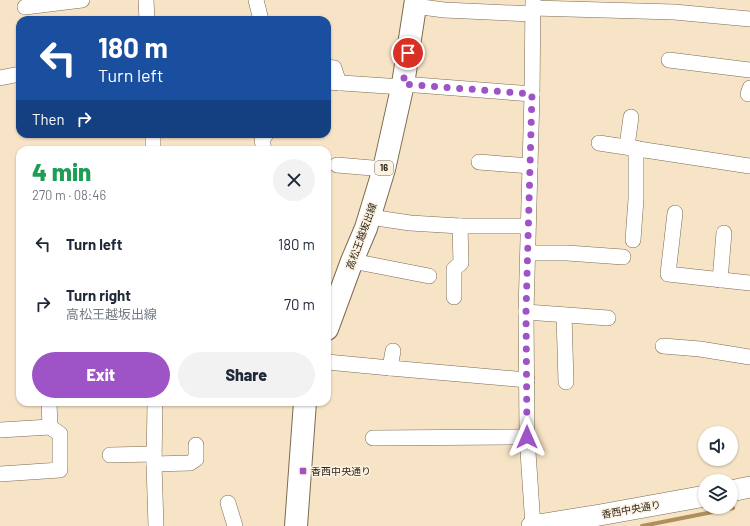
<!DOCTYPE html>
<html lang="en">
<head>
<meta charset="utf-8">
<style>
  :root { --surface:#fff; --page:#f2f2f3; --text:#1f2937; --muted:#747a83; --accent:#9e54c7 }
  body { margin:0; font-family:Barlow,"Noto Sans JP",sans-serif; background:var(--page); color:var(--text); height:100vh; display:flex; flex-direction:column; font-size:15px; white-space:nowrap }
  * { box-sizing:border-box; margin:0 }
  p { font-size:13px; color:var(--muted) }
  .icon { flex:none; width:22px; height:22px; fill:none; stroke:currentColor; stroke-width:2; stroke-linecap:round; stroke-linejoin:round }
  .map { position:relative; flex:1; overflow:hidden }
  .details { position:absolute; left:16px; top:146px; width:315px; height:260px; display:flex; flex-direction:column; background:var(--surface); border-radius:12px; box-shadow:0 1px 3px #0004 }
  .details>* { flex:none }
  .guide { position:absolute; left:16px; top:16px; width:315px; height:122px; border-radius:12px; box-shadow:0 1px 3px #0004; background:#1a4fa0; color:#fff; overflow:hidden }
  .fabs { position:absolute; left:698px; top:426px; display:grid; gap:8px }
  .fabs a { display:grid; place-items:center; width:40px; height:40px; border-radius:50%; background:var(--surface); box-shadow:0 1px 3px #0004; font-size:20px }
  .pin { position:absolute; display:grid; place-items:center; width:34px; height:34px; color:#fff; margin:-17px; border:2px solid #fff; border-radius:50%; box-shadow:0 1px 4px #0007 }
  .me { position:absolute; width:44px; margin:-22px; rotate:0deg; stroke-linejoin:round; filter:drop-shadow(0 0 3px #0008) }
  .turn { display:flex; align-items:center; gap:14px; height:84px; padding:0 16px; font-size:18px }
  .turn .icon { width:52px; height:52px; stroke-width:2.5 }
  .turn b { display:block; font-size:28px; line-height:34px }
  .then { display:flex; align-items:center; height:38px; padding:0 16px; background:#0003; gap:8px; font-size:15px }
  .round { display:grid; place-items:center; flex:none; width:42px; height:42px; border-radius:21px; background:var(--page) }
  .overview { display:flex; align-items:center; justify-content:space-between; height:68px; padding:0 16px }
  h1 { font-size:24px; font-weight:800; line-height:30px; color:#1e9e55 }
  .primary-button { display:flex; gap:8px; margin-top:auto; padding:8px 16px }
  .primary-button a { flex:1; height:46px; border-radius:24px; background:var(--accent); color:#fff; font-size:16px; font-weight:800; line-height:46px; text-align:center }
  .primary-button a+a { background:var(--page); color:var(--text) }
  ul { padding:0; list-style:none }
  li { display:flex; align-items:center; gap:12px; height:60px; padding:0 16px }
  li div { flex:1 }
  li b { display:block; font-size:15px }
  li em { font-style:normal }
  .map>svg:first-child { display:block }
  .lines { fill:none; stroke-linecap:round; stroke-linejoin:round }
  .stream { stroke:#af8f5c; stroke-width:4 }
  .street-casing { stroke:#7b6b51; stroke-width:16 }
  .secondary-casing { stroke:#7b6b51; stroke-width:22 }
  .primary-casing { stroke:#7b6b51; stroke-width:24 }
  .street { stroke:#fff; stroke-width:15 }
  .secondary { stroke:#fff; stroke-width:21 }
  .primary { stroke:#fff; stroke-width:22 }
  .route { stroke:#9e54c7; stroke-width:7; stroke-dasharray:0 12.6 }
  .poi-dot { fill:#9e54c7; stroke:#fdf2e1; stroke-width:1.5 }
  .labels { text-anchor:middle; stroke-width:3; stroke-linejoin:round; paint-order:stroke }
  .shield { fill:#fdf2e1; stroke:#6b6356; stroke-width:1 }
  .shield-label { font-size:9px; font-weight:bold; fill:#2d261b }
  .street-label { font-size:10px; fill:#2d261b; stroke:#fdf2e1 }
  .poi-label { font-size:10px; fill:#2d261b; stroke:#fdf2e1; text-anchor:start }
</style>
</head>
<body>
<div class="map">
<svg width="750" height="526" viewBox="0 0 750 526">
  <rect width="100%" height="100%" fill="#f7e4c6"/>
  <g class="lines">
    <polyline class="stream" points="642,526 733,508"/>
    <g class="street-casing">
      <g id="street">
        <polyline points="146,0 147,20"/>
        <polyline points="256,0 261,20"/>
        <polyline points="415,6 444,10 533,14"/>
        <polyline points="25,7 82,0"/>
        <polyline points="533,8 674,12 750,19"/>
        <polyline points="669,60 750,70"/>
        <polyline points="327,67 334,68 339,83"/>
        <polyline points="0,78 20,74"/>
        <polyline points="327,82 402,87"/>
        <polyline points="403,84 532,94"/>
        <polyline points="748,94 750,88"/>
        <polyline points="153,134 153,150"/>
        <polyline points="599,143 750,166"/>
        <polyline points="627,146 631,117"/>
        <polyline points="264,150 262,140 266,134"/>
        <polyline points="479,162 530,166"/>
        <polyline points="337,165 384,169"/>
        <polyline points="675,213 668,274 750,283"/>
        <polyline points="370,217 410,223 460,226"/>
        <polyline points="633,240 636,199 636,148"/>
        <polyline points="528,253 567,253 623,257"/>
        <polyline points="352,261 429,276"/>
        <polyline points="720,280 724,233"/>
        <polyline points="454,297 454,269 461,263 460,226 528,226"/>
        <polyline points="526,312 608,318"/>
        <polyline points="564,315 566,382"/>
        <polyline points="663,346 700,349 750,357"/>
        <polyline points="393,351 390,368 527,380"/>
        <polyline points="327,362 390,368"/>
        <polyline points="155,402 154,464 156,526"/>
        <polyline points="0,430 50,427"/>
        <polyline points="373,438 527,437"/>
        <polyline points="110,455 154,454"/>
        <polyline points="154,464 190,463 196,459 196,445"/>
        <polyline points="0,474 60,470 60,434 50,427 49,402"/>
        <polyline points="228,503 235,526"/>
        <polyline points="533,526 527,437 526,312 532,94 533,0"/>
      </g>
    </g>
    <g class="secondary-casing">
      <g id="secondary">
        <polyline points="731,491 750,487"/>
        <polyline points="532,526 600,515 705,496"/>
      </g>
    </g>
    <g class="primary-casing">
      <g id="primary">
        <polyline points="327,329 352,261 366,228 384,169 403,84 416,0"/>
        <polyline points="296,526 305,402"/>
      </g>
    </g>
    <use href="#street" class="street"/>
    <use href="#secondary" class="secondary"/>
    <use href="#primary" class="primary"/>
  </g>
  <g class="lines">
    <polyline class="route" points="408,53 403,84 532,94 526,312 527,437"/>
  </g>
  <rect class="poi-dot" x="299" y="467" width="8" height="8" rx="2"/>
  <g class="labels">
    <rect class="shield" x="375" y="161" width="18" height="14" rx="3"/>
    <g class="shield-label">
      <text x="384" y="171">16</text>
    </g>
    <g class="street-label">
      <text transform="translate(361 236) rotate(-70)" y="4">高松王越坂出線</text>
      <text transform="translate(631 509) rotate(-10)" y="4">香西中央通り</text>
    </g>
    <g class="poi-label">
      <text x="311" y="475">香西中央通り</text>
    </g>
  </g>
</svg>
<div class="fabs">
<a><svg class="icon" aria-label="sound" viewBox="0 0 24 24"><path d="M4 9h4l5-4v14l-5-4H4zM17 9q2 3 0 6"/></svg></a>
<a><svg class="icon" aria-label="layers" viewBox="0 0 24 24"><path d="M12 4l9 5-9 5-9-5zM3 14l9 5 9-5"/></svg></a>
</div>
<div class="pin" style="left:408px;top:53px;background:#d93025"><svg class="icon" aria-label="arrive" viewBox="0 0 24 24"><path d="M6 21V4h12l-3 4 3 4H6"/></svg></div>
<svg class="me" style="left:527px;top:437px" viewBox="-20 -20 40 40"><path d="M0-17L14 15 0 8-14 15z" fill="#9e54c7" stroke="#fff" stroke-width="4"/></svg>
<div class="guide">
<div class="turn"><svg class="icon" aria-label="left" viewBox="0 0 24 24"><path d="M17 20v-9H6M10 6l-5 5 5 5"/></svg><div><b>180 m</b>Turn left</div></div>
<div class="then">Then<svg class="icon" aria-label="right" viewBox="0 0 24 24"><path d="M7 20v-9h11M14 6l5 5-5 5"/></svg></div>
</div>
<section class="details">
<div class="overview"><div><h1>4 min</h1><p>270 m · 08:46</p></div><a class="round"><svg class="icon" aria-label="close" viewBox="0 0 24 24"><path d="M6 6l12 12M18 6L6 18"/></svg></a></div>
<ul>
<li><svg class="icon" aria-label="left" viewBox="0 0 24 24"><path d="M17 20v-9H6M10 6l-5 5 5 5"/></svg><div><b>Turn left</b></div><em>180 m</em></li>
<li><svg class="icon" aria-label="right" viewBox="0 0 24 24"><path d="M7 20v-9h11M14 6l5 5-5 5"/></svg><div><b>Turn right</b><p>高松王越坂出線</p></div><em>70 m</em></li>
</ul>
<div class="primary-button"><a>Exit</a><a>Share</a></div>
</section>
</div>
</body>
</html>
